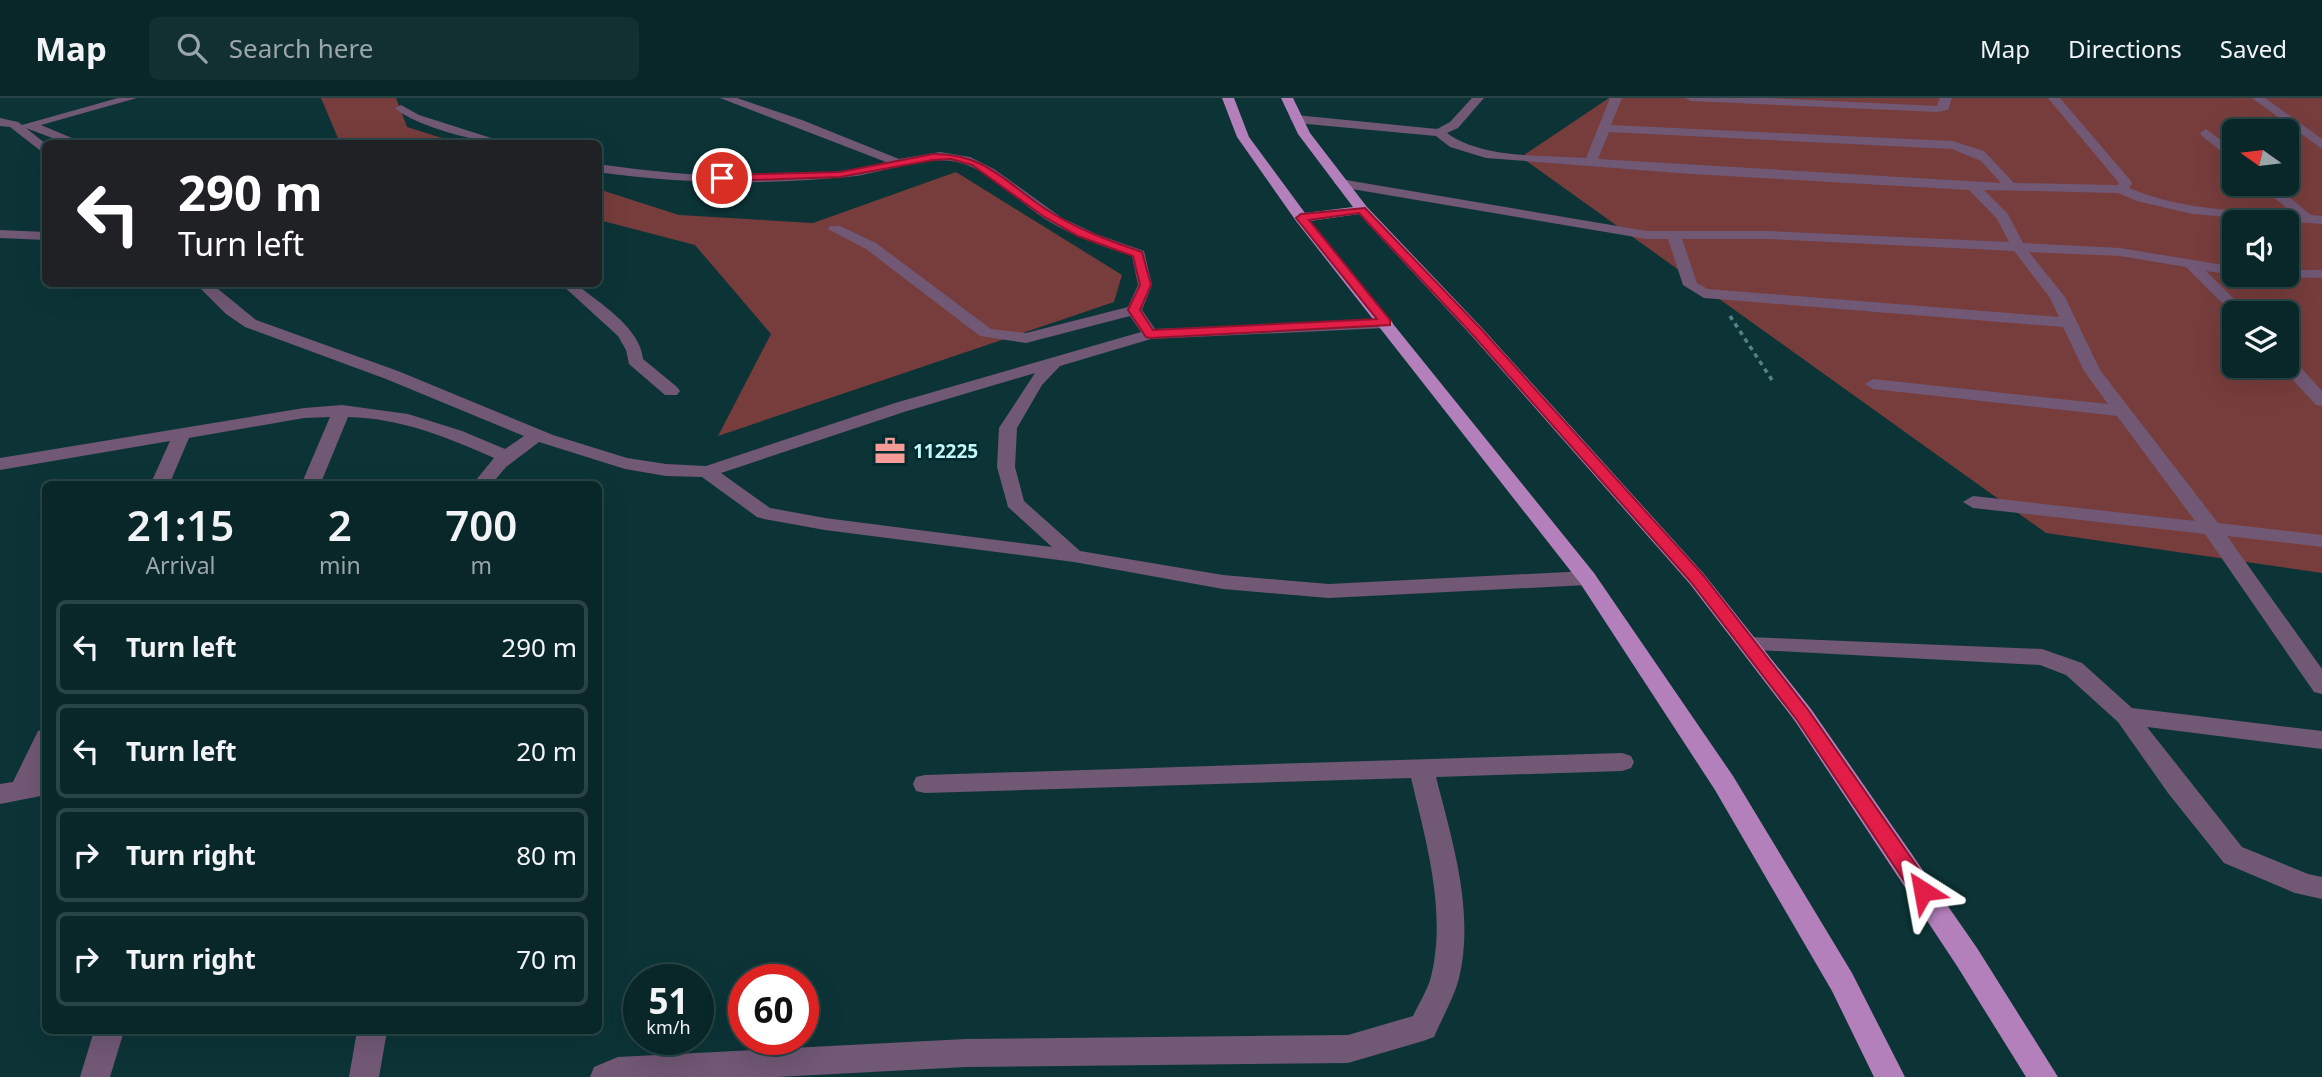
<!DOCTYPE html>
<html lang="en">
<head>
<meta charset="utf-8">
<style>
  :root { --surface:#092729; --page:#122f31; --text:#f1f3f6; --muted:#99a5a8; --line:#294446 }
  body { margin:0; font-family:"Noto Sans",sans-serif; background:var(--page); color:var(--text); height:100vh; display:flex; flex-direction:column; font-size:26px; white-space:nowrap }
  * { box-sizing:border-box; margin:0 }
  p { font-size:23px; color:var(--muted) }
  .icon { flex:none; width:38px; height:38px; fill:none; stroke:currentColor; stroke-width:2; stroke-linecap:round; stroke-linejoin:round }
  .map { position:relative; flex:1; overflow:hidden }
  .details { position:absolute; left:42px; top:383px; width:560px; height:553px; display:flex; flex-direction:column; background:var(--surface); border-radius:10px; box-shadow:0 7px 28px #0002,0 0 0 2px var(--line) }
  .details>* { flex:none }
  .banner { position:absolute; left:42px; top:42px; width:560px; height:147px; border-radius:10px; box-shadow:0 7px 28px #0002,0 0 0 2px var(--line); background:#202124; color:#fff; overflow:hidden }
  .needle { width:46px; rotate:284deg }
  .tools { position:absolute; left:2222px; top:21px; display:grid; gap:14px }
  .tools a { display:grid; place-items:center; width:77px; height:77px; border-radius:10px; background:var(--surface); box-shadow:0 7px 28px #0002,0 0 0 2px var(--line); font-size:35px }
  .speed { position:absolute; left:623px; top:866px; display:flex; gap:14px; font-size:35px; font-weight:700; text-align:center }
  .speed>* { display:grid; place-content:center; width:91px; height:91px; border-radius:50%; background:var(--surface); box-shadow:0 7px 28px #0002,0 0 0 2px var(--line); line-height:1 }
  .speed small { font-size:18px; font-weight:400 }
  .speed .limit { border:10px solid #d22; background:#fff; color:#111 }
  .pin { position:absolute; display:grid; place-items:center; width:60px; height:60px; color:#fff; margin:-30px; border:4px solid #fff; border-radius:50%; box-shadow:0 2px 7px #0007 }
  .me { position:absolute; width:77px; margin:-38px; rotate:326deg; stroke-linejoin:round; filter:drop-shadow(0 0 5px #0008) }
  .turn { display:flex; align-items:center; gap:24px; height:147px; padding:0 21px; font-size:32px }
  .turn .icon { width:91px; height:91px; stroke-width:2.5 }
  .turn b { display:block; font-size:49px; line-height:60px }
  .eta { display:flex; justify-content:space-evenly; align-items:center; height:119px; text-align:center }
  .eta b { font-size:42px; font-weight:600; line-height:49px }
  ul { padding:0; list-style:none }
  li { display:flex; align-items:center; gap:21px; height:94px; margin:0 14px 10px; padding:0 7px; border:4px solid var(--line); border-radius:10px }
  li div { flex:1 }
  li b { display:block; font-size:26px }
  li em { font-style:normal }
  header { display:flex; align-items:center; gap:42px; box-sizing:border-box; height:98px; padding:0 35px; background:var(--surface); border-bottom:2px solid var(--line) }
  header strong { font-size:33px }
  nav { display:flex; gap:38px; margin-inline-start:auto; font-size:24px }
  .search { width:490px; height:63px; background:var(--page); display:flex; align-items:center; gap:18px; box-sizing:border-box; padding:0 24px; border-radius:10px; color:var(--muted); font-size:26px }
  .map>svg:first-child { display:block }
  .green { fill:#763d3c; fill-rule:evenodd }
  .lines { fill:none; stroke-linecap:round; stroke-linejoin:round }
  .path { stroke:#558286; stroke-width:3.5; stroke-dasharray:4.5 4.5; stroke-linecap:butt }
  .street { fill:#715875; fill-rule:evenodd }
  .primary { fill:#b380bb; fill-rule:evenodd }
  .route { fill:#e11d48; stroke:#92132f; stroke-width:2 }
  .labels { text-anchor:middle; stroke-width:5; stroke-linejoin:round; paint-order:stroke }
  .poi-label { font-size:19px; font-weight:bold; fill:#c1f7fb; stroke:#012a2d; text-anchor:start }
</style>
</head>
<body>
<header>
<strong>Map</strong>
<div class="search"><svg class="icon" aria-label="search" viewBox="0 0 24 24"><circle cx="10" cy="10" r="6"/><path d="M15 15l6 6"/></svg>Search here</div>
<nav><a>Map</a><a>Directions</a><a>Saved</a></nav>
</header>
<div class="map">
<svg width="2322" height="979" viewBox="0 0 2322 979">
  <rect width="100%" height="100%" fill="#0c3437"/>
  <g class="green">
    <polygon points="321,0 396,0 407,29 458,45 340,45"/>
    <path d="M1609 0H2322V475L2046 435 1521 59ZM2235 33H2287V86H2235ZM2235 124H2287V177H2235ZM2235 215H2287V268H2235Z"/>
    <polygon points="956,74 1122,177 1114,204 718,338 771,236 695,147 599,122 598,91 679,117 813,125"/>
  </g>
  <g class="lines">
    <polyline class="path" points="1730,218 1772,282"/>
    <g class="street">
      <polygon points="118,0 137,0 41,27 86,46 68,46 26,30 46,46 46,57 10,29 0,28 0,20 18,24 22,27"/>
      <path d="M720 0H737L802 22 899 61 940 54 970 59 994 71 1062 120 1096 136 1144 153 1152 187 1142 212 1155 231 1391 222 1393 225 1391 228 1385 230 1151 241 1060 268 1042 287 1017 330 1015 369 1024 403 1080 453 1223 477 1329 486 1587 473 1594 475 1597 480 1594 485 1587 487 1329 500 1223 491 1074 464 825 432 764 421 757 419 702 379 666 378 625 371 539 344 506 369 491 387H472L494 360C447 339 400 320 348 319L320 387H301L330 319 304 320 189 340 169 387H150L170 343 0 372V360L304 310 342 307 408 316 462 333 505 351 524 338 386 281 245 229 226 216 196 186H212L256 222 398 273 553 337 627 360 666 366 706 368 895 305 1141 234 1130 218 1026 245 980 238 866 151 828 131 830 128H840L876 145 991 231 1026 235 1128 209 1138 187 1132 158C1102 148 1072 138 1045 121 1015 102 988 68 951 63 916 58 882 76 847 79 764 87 681 86 598 74V66C688 79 797 87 886 64ZM1035 275 999 330 997 369 1008 409 1052 449 825 420 770 410 721 375 907 313Z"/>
      <path d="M1472 0H1484L1458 30 1447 35C1482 61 1544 57 1586 60L1610 0H1622L1611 27 1952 43 1984 53 2014 85 2117 87 2119 85 2048 0H2060L2131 83 2132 86 2129 90C2181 112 2237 113 2293 116L2259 86H2273L2311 117 2322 118V126L2192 116 2137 103 2118 95 1984 92 2008 116 2023 145 2120 150 2235 169V177H2238H2235L2206 173 2248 215H2235V218L2186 169 2120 158 2029 154 2065 199 2100 272 2218 425 2322 437V449L2227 438 2322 571V596L2314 594 2205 436 1973 410 1963 404 1973 398 2195 423 2117 318 1873 291 1865 286 1873 281 2108 306 2084 273 2063 229 1704 200 1683 187 1668 141H1647L1340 89 1334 85 1340 81 1647 133H1769L2009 144 1997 121 1969 92 1691 76 1486 60 1450 49 1436 38 1296 25 1290 21 1296 17 1437 31 1450 24ZM1609 34 1952 51 1981 63 2001 85 1598 61ZM1682 141H1769L2014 153 2050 200 2059 219 1708 191 1697 185Z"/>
      <polygon points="1685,0 1767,0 1937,8 1940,0 1952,0 1948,12 1937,14 1691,3"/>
      <polygon points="2252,0 2265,0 2322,41 2322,51"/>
      <path d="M401 7 419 17 510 46C483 46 414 28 395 10Z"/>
      <polygon points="2206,31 2235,53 2235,64 2202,38 2200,35"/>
      <polygon points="0,132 46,134 46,142 0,140"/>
      <polygon points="2287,172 2322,172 2322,180 2282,179 2280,177 2287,177"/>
      <path d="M561 186H576C599 205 640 229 643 261L677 289 680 293 677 297H665L629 266 626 252 618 238Z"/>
      <polygon points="2287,260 2293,261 2322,293 2322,308 2316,307 2281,269 2287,268"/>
      <polygon points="1748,539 2042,551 2082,565 2132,610 2322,633 2322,651 2147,629 2242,749 2308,776 2322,779 2322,801 2295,795 2224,765 2168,695 2118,624 2066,577 2040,567 1740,551 1737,546 1740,541"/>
      <polygon points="46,630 46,667 40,679 46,678 46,697 0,706 0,686 13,684 38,633"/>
      <path d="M1622 655 1631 658 1634 664 1631 670 1622 673 1436 679C1452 742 1475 814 1459 880 1454 900 1442 920 1434 939L1423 943 1348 965 966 969 777 979H590L594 969 618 959 966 941 1348 937 1413 918C1419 905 1427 893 1431 879 1447 814 1426 743 1411 680L925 695 916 693 913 686 916 679 925 677Z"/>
      <polygon points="94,933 124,933 110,979 80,979"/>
      <polygon points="357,933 387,933 379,979 349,979"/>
    </g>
    <polygon class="primary" points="1222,0 1234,0 1249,39 1305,115 1353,109 1298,36 1281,0 1293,0 1310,35 1367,109 1483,231 1704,476 1811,611 1977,850 2058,979 2026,979 1957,868 1795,623 1690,486 1471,237 1359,116 1310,123 1594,475 1733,678 1852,875 1905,979 1874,979 1832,893 1715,692 1580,485 1296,123 1237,39"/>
  </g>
  <path class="route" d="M933 56C988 55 1009 89 1052 115 1081 133 1111 143 1142 154L1151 187 1140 212 1153 232 1377 221 1296 120 1301 116 1365 110 1481 231 1703 477 1809 613 1930 787 1933 793 1930 799 1923 801 1915 799 1797 622 1691 484 1473 237 1359 115 1309 122 1390 222V227L1150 240 1146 239 1128 212 1140 187 1133 158 1078 138 1043 118 972 67 951 61 933 62 840 79 722 83 718 80 722 77 840 74Z"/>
  <defs>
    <g id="office-bare" transform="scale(2.415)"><path d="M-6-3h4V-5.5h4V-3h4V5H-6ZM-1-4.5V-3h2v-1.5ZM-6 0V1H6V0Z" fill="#f59b98" stroke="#012a2d" stroke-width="2.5" paint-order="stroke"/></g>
  </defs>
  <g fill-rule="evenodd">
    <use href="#office-bare" x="890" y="353"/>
  </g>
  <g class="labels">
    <g class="poi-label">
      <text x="913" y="360">112225</text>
    </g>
  </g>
</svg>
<div class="tools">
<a><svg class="needle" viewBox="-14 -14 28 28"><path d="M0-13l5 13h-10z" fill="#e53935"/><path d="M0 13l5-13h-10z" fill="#99a5a8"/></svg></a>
<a><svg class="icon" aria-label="sound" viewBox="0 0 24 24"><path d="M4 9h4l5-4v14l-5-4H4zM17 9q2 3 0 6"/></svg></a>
<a><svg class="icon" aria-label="layers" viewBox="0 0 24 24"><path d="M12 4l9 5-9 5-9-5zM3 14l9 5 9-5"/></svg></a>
</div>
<div class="speed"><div>51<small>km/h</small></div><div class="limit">60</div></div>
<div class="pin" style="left:722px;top:80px;background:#d93025"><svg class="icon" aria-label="arrive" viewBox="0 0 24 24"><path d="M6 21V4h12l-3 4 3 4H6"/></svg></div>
<svg class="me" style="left:1923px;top:793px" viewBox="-20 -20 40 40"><path d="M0-17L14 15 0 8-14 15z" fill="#e11d48" stroke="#fff" stroke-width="4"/></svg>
<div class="banner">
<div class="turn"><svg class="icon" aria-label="left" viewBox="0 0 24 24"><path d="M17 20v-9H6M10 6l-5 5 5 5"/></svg><div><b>290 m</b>Turn left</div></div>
</div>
<section class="details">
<div class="eta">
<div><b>21:15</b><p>Arrival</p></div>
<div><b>2</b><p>min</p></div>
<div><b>700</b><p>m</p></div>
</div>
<ul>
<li><svg class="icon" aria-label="left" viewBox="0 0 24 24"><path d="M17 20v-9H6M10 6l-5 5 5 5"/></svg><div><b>Turn left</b></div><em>290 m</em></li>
<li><svg class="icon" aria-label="left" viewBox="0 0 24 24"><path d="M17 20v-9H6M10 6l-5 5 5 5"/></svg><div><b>Turn left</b></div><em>20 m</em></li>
<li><svg class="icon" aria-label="right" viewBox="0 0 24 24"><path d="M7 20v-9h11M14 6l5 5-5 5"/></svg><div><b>Turn right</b></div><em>80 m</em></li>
<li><svg class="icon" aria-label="right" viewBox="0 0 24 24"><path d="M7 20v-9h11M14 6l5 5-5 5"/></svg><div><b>Turn right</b></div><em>70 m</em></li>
</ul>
</section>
</div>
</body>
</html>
